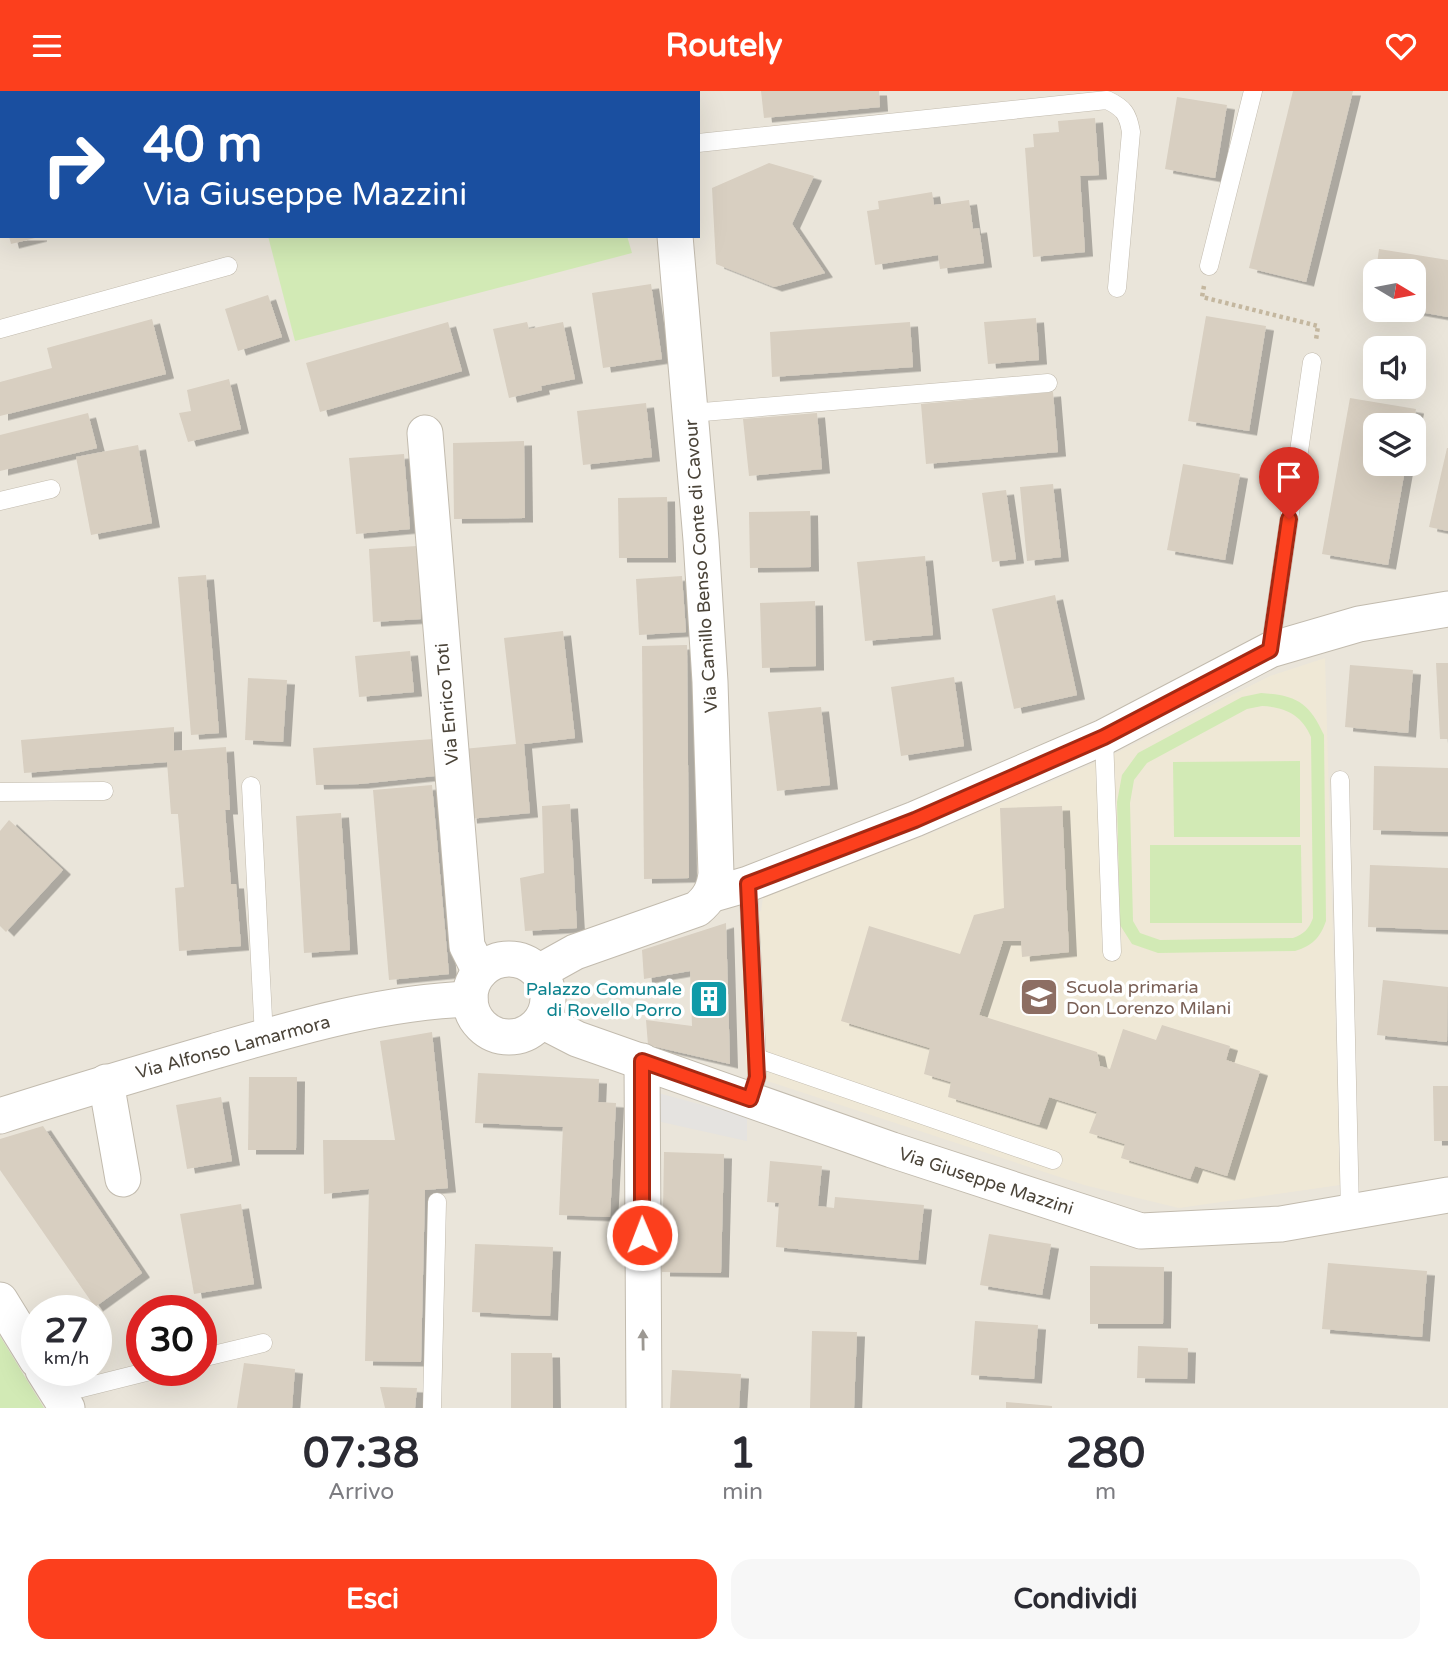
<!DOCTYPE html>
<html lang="it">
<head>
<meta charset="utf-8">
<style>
  :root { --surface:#fff; --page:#f7f7f7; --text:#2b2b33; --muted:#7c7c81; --accent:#fc3f1d }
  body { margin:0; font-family:"Varela Round",sans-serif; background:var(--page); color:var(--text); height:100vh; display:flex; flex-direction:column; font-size:26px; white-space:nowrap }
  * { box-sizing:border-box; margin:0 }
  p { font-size:23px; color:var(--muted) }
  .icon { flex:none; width:38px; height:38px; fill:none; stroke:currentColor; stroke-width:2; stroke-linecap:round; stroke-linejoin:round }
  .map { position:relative; height:1317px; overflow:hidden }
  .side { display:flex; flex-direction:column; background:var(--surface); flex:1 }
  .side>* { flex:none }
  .top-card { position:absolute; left:0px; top:0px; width:700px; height:147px; box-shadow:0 7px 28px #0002; background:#1a4fa0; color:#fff; overflow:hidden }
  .needle { width:46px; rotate:100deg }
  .buttons { position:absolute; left:1363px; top:168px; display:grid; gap:14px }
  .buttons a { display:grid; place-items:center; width:63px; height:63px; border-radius:14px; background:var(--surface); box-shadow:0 7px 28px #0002; font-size:35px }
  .speed { position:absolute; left:21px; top:1204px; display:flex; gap:14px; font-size:35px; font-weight:700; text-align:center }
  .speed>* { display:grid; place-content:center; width:91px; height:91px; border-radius:50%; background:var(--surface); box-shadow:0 7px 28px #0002; line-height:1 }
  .speed small { font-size:18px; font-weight:400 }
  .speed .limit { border:10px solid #d22; background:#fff; color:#111 }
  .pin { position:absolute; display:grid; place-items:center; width:60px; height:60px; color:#fff; margin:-72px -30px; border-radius:50% 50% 50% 0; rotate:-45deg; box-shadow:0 0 7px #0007 }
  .pin .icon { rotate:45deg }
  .me { position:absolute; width:77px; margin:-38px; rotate:359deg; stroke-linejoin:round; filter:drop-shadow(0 0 5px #0008) }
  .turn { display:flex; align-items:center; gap:24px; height:147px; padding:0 28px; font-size:32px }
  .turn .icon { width:91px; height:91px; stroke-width:2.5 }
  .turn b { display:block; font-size:49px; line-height:60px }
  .eta { display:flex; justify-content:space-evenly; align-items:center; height:119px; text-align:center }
  .eta b { font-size:42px; font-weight:700; line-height:49px }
  .cta { display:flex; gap:14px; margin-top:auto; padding:14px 28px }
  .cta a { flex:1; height:80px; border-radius:21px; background:var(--accent); color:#fff; font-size:28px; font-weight:700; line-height:80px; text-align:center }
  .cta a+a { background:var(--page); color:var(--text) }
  header { display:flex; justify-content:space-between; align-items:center; height:91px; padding:0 28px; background:var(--accent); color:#fff; font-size:32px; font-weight:700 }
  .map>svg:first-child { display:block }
  .residential { fill:#eae5da; fill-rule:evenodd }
  .education { fill:#efe8d6 }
  .green { fill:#d2eab5; fill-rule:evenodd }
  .parking { fill:#e5e3e0 }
  .building { fill:#d8cfc1; filter:url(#shadow) }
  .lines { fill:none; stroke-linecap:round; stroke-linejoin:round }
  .lane-casing { stroke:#c2bbae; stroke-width:19 }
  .street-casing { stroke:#c2bbae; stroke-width:37 }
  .path { stroke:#c4b79f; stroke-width:4.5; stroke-dasharray:3.5 3.5; stroke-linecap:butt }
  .lane { stroke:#fff; stroke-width:18 }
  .street { stroke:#fff; stroke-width:35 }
  .oneway { fill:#9c9892 }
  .route-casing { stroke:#a42913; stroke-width:18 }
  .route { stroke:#fc3f1d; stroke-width:12 }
  .labels { text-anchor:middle; stroke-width:7; stroke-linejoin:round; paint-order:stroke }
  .street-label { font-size:18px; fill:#4b4439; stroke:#fff }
  .education-label { font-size:18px; fill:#785e54; stroke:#fff; text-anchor:start }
  .culture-label { font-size:18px; fill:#0d838f; stroke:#fff; text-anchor:end }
</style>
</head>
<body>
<header><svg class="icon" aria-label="menu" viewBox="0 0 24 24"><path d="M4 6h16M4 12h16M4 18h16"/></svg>Routely<svg class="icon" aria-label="heart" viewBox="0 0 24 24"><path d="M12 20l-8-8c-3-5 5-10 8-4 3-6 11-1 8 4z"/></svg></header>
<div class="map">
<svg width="1448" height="1317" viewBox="0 0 1448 1317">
  <defs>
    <filter id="shadow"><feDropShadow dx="8" dy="4.5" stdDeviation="0" flood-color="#0004"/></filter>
  </defs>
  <rect width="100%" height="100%" fill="#f6f3ec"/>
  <path class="residential" d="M0 0H1448V1317H0ZM2 2H698V145H2ZM1376 180H1414V219H1376ZM1376 257H1414V296H1376ZM1376 334H1414V373H1376ZM37 1220H96V1279H37ZM142 1220H201V1279H142Z"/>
  <polygon class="education" points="1325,567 1340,1094 1179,1117 1084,1094 746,983 740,828 761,820 763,807 934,741 1106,667 1270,585"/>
  <g class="green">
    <polygon points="268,145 627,145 632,162 295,250"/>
    <path d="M1261 602C1296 604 1309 611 1324 644L1326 830C1320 847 1312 855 1295 860L1158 862 1132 853 1120 834 1117 711 1122 684 1138 662 1242 606ZM1262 615C1285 616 1302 624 1311 646L1313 827C1309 838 1304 843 1293 847L1160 849 1140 842 1133 830 1130 712 1134 689 1147 672 1247 618Z"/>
    <polygon points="1300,670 1300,746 1174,746 1173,671"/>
    <polygon points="1150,754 1301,754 1302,832 1150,832"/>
    <polygon points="0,1245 44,1317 0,1317"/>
  </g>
  <polygon class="parking" points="658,1002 747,1026 747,1050 657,1030"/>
  <g class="building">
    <polygon points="761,0 879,0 880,16 764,27"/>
    <polygon points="1293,0 1353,0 1306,191 1249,177"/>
    <polygon points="1177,6 1227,14 1215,87 1165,78"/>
    <polygon points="1095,27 1099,84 1080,85 1085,161 1033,166 1025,57 1034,56 1033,43 1059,41 1058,30"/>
    <polygon points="769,72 814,85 792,133 825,182 774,196 716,173 712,97"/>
    <polygon points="932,101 934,114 969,109 973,138 979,137 984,172 940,178 938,164 875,174 867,120 879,118 878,110"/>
    <polygon points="9,145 39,145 39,146 11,153"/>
    <polygon points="1379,158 1448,169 1448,226 1414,220 1414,180 1376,180"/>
    <polygon points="651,193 662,268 603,277 592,202"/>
    <polygon points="268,204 282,246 238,260 225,218"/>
    <polygon points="1206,225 1266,235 1249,340 1188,330"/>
    <polygon points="1036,227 1039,269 988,273 984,231"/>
    <polygon points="152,228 166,283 0,325 0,291 52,277 47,257"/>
    <polygon points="448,231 462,280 320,321 306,272"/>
    <polygon points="527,231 529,238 563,231 575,288 541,295 542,299 509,307 493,238"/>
    <polygon points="910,231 913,276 772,286 770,241"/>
    <polygon points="229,288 241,338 188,351 179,322 191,320 187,299"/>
    <polygon points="1053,301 1058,361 926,373 921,313"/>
    <polygon points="1350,307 1416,318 1413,334 1376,334 1376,373 1406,373 1388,474 1322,463"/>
    <polygon points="646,312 652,366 583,374 577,320"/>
    <polygon points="88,322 97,357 0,380 0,344"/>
    <polygon points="817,322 822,378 749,385 743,328"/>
    <polygon points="524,350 525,427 454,428 453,352"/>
    <polygon points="138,354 152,432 91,444 76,366"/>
    <polygon points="1447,357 1448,357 1448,440 1429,436"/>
    <polygon points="404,363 410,438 356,443 349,367"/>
    <polygon points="1183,373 1240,383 1225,469 1167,459"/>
    <polygon points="1053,393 1061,466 1027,470 1020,396"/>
    <polygon points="1006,399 1016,468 992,471 982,402"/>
    <polygon points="667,406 668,467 619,467 618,407"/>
    <polygon points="810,420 811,476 750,477 749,421"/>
    <polygon points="417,455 421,528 373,531 369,458"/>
    <polygon points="925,465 933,544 865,550 857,471"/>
    <polygon points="206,484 219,642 191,644 178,486"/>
    <polygon points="682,485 686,541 639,544 636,488"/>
    <polygon points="1055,504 1077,604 1014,618 992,518"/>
    <polygon points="815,510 816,575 762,577 760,512"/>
    <polygon points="563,540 575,647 524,653 530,722 469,728 463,658 516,653 504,547"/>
    <polygon points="687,554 689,787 644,788 642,555"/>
    <polygon points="410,560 414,601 359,606 355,565"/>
    <polygon points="1436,572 1448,572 1448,648 1440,648"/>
    <polygon points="1350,574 1413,579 1408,642 1345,636"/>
    <polygon points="954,586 964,655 901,665 891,596"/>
    <polygon points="248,587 287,589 283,651 245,649"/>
    <polygon points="821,616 830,694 777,700 768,621"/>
    <polygon points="174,636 174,660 226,656 230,719 225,719 231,793 236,793 241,855 179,860 175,797 184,796 178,723 171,723 167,671 24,682 21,649"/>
    <polygon points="433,648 435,685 360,693 316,694 313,657"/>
    <polygon points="1374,675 1448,677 1448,741 1373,739"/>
    <polygon points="432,694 449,883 389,889 373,699"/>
    <polygon points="570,713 577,837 525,840 520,787 544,782 542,715"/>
    <polygon points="1062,715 1069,861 1022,866 1021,850 1003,850 979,924 1097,961 1100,975 1110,978 1123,938 1156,949 1162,934 1230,955 1226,969 1260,980 1227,1085 1195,1075 1190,1088 1121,1067 1125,1053 1089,1042 1097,1021 1049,1006 1039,1034 948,1006 951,991 924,983 930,957 841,930 869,835 960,863 974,824 1004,817 1000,717"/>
    <polygon points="341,722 350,859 304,862 296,725"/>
    <polygon points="9,729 63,779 6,841 0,835 0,740"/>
    <polygon points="1370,774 1448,777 1448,839 1368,836"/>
    <polygon points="726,832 730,973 648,954 646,929 692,935 690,880 644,888 642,859"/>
    <polygon points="1383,889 1448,896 1447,951 1377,944"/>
    <polygon points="432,941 448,1097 425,1099 421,1271 365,1270 369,1098 324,1103 323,1049 395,1049 380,950"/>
    <polygon points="478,982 599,988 598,1011 616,1012 610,1126 559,1124 563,1036 475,1032"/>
    <polygon points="249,986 297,986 296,1059 248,1059"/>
    <polygon points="1433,995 1448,995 1448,1050 1434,1050"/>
    <polygon points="221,1006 232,1070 187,1078 176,1014"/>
    <polygon points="43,1035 142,1182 95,1216 0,1079 0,1048"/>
    <polygon points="664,1061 724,1063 721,1182 662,1181"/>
    <polygon points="770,1070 822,1075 818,1115 834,1117 835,1106 924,1114 918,1169 776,1156 779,1112 767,1111"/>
    <polygon points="241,1113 254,1193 194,1203 180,1123"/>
    <polygon points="989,1143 1051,1153 1042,1204 980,1194"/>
    <polygon points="475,1153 553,1156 550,1225 472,1221"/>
    <polygon points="1328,1172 1427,1180 1422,1246 1322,1238"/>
    <polygon points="1090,1175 1164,1176 1163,1233 1090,1233"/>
    <polygon points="975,1230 1038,1234 1034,1288 971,1284"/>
    <polygon points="812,1240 857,1241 854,1317 810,1317"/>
    <polygon points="1138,1255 1188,1257 1187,1288 1137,1287"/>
    <polygon points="511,1262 552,1262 553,1317 511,1317"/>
    <polygon points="244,1272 295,1278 292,1317 237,1317"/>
    <polygon points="672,1279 741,1283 739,1317 670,1317"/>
    <polygon points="380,1296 417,1297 415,1317 385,1317"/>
    <polygon points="1006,1311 1052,1315 1052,1317 1006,1317"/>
  </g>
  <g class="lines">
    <g class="lane-casing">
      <g id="lane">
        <path d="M698 52 1107 9C1124 17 1128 23 1131 41L1117 197"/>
        <polyline points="1209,175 1253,0"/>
        <polyline points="0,238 228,175"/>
        <polyline points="691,322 1048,292"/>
        <polyline points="0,410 51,398"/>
        <polyline points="1270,559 1312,271"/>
        <polyline points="1104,646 1112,861"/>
        <polyline points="1340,689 1350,1121"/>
        <polyline points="251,695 264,946"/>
        <polyline points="0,701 104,700"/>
        <polyline points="748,793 757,967 757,986 750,1008"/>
        <polyline points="757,967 1053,1069"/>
        <polyline points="201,1267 263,1252"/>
        <polyline points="58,1303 154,1279"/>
        <polyline points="432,1317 437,1111"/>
      </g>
    </g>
    <g class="street-casing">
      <g id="street">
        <polyline points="641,0 642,2"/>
        <polyline points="425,342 467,855 480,881"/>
        <polyline points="710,804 748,793 915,728 1104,646 1270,559 1359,533 1448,518"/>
        <circle cx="509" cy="907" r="39"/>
        <path d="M539 881 575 861 697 818C709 808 714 799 716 783L710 591 701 449 675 145"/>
        <polyline points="542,930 577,948 892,1059 1141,1140 1281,1133 1448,1104"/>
        <polyline points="642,970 644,1317"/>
        <polyline points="106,991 123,1088"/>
        <path d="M0 1025C71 1002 143 981 215 960 298 936 383 911 470 908"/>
        <polyline points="0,1209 37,1269"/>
        <polyline points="43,1279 67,1317"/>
      </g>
    </g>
    <polyline class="path" points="1204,195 1202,206 1318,235 1316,249"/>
    <use href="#lane" class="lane"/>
    <use href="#street" class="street"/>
  </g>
  <defs><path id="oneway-solid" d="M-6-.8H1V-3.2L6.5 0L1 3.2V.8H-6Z" transform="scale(1.75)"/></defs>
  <use class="oneway" href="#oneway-solid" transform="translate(643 1249) rotate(-91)"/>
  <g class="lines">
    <g class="route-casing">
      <polyline id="route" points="642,1144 642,970 750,1008 757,986 748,793 915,729 1104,646 1270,559 1289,428"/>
    </g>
    <use href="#route" class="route"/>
  </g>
  <defs>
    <g id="school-square" transform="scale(2.0125)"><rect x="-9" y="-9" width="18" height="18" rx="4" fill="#8d6e63" stroke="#fff"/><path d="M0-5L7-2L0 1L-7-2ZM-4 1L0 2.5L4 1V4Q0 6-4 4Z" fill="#fff"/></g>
    <g id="building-square" transform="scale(2.0125)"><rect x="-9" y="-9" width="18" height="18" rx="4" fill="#0f9aa8" stroke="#fff"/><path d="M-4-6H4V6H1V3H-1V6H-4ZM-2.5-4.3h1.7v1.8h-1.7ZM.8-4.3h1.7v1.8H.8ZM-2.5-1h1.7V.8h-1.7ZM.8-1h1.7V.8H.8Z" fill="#fff"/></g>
  </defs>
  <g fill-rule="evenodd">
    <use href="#school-square" x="1039" y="906"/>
    <use href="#building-square" x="709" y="908"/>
  </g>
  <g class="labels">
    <g class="street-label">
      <text transform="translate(701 475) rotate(-94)" y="6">Via Camillo Benso Conte di Cavour</text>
      <text transform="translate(447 613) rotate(-95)" y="6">Via Enrico Toti</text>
      <text transform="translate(233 956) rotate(-15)" y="6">Via Alfonso Lamarmora</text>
      <text transform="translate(986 1090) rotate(18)" y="6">Via Giuseppe Mazzini</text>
    </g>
    <g class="education-label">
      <text x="1066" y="902">Scuola primaria<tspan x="1066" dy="21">Don Lorenzo Milani</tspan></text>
    </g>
    <g class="culture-label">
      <text x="682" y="904">Palazzo Comunale<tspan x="682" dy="21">di Rovello Porro</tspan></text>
    </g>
  </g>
</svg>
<div class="buttons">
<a><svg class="needle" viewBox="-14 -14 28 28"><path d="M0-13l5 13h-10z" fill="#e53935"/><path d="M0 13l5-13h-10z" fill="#7c7c81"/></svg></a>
<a><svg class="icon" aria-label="sound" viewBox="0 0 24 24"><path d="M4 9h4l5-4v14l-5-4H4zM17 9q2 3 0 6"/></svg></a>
<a><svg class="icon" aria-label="layers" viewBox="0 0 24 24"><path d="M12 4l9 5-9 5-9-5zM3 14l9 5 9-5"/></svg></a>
</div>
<div class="speed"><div>27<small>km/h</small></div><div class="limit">30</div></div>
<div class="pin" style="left:1289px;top:428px;background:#d93025"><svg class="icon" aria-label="arrive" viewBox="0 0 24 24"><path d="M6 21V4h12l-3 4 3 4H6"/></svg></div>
<svg class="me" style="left:642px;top:1144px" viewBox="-20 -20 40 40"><circle r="17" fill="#fc3f1d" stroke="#fff" stroke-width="3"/><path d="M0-11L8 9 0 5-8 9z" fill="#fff"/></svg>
<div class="top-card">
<div class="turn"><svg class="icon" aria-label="right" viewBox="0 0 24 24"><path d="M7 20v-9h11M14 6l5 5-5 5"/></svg><div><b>40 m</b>Via Giuseppe Mazzini</div></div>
</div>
</div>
<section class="side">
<div class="eta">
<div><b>07:38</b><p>Arrivo</p></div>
<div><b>1</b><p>min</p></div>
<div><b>280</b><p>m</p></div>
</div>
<div class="cta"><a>Esci</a><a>Condividi</a></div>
</section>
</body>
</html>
